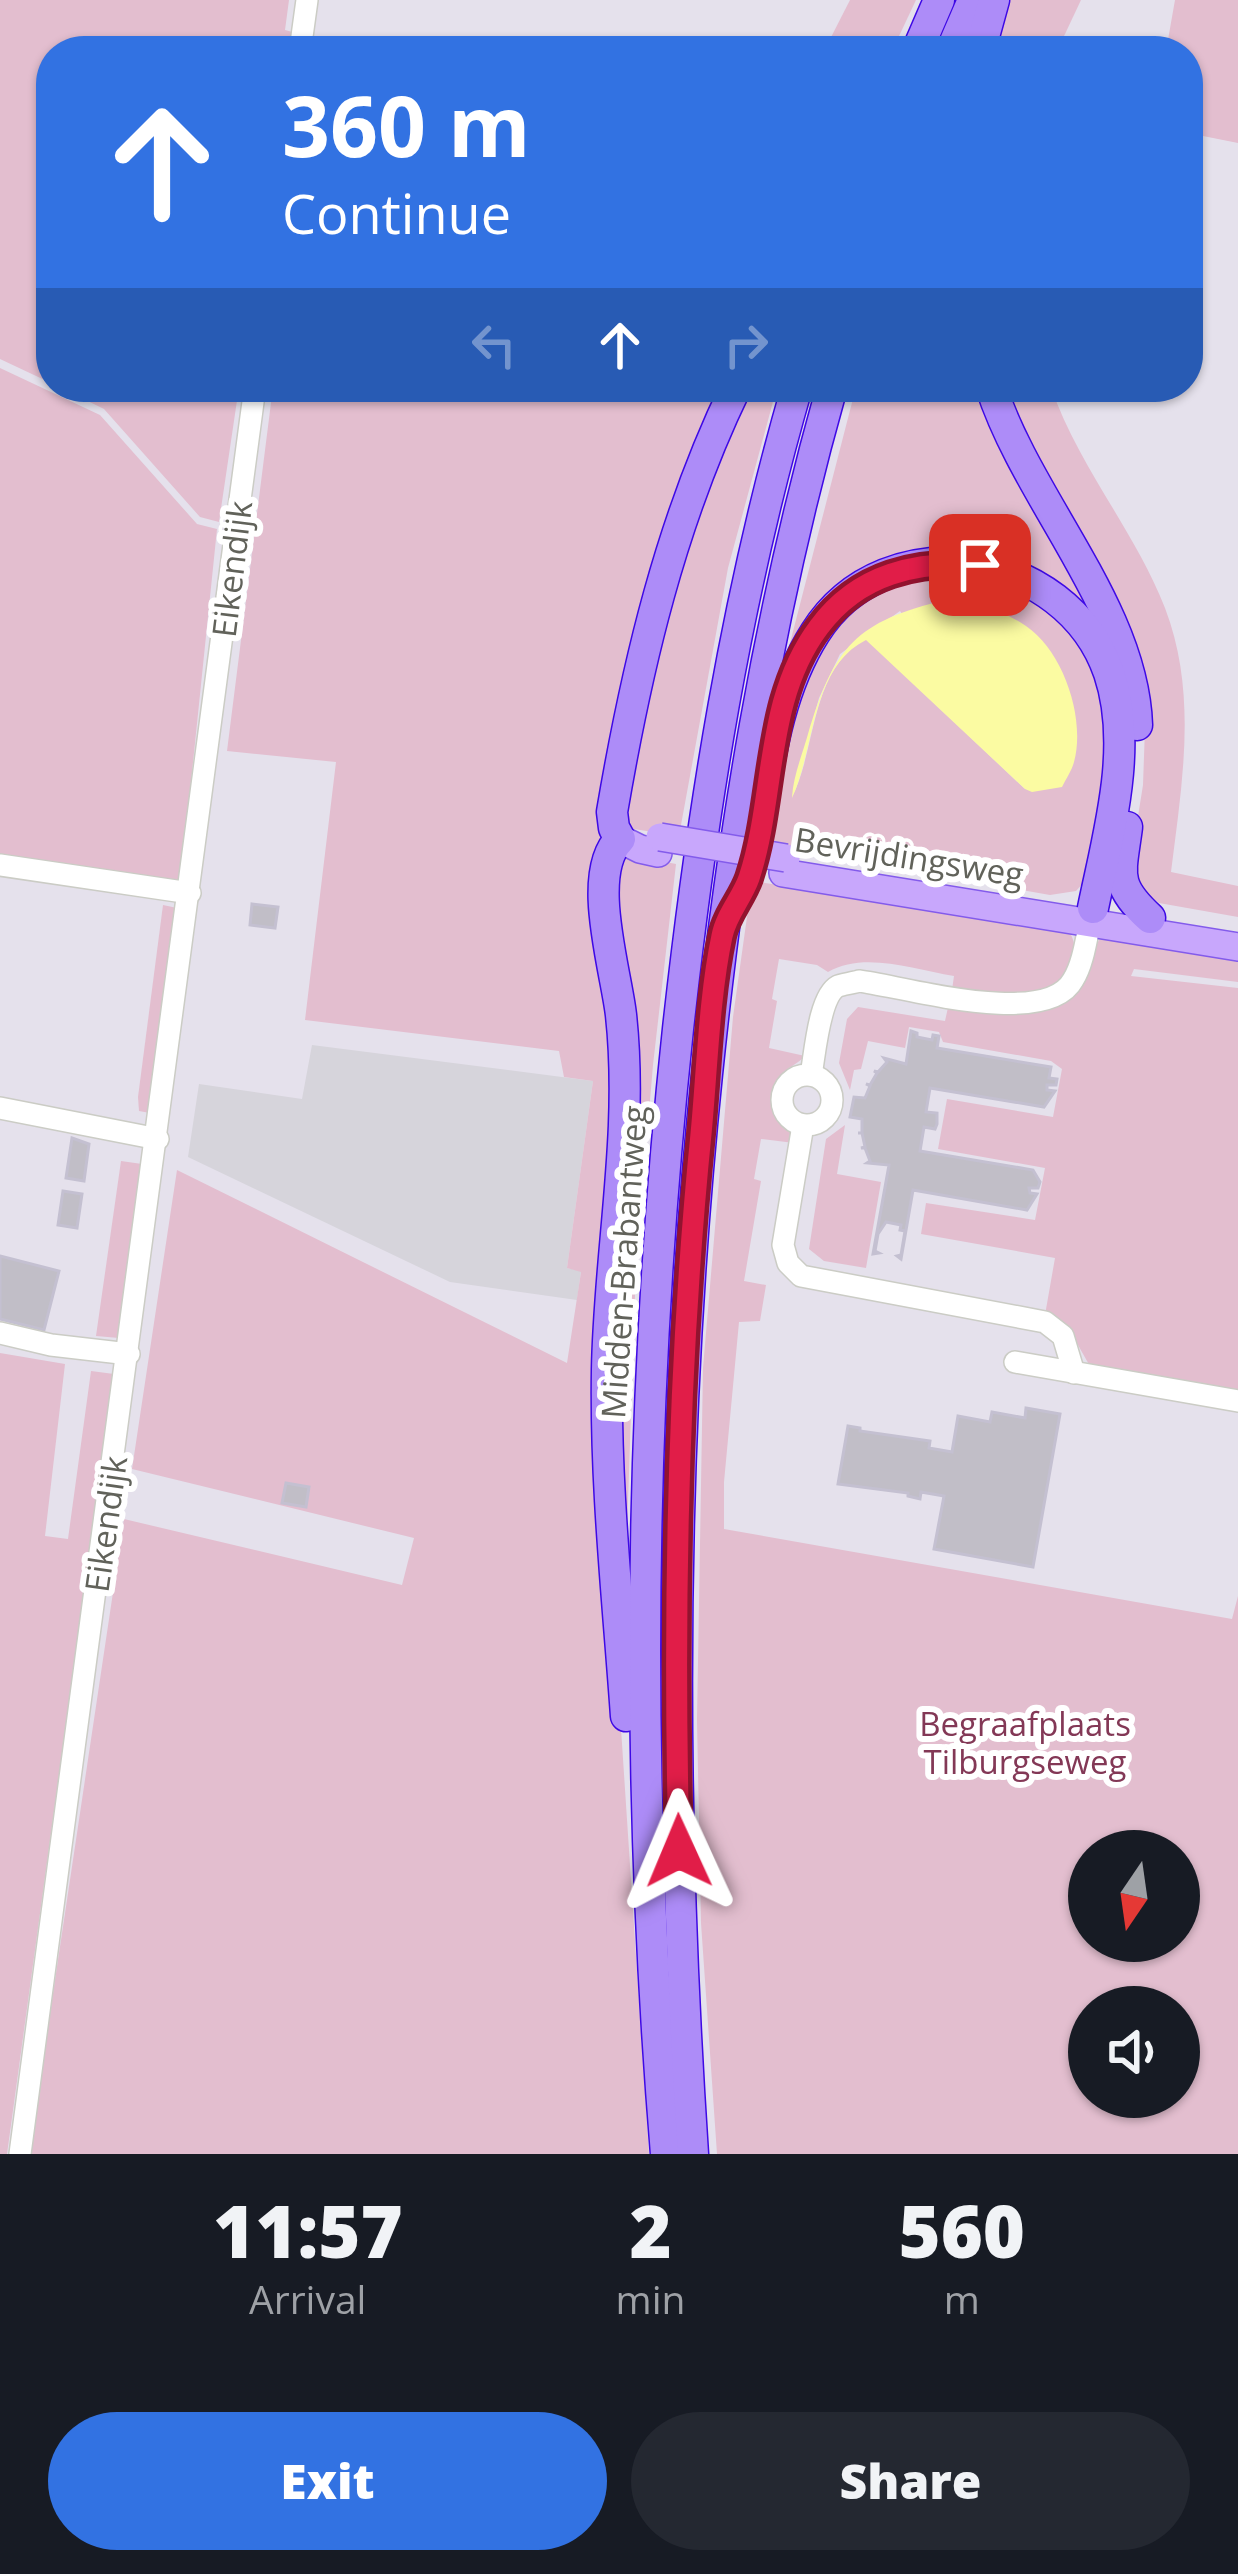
<!DOCTYPE html>
<html lang="en">
<head>
<meta charset="utf-8">
<style>
  :root { --surface:#171b24; --page:#242831; --text:#f1f3f6; --muted:#9ea1a6; --accent:#3272e2 }
  body { margin:0; font-family:"Open Sans",sans-serif; background:var(--page); color:var(--text); height:100vh; display:flex; flex-direction:column; font-size:45px; white-space:nowrap }
  * { box-sizing:border-box; margin:0 }
  p { font-size:39px; color:var(--muted) }
  .icon { flex:none; width:66px; height:66px; fill:none; stroke:currentColor; stroke-width:2; stroke-linecap:round; stroke-linejoin:round }
  .map { position:relative; height:2154px; overflow:hidden }
  .drawer { display:flex; flex-direction:column; background:var(--surface); flex:1 }
  .drawer>* { flex:none }
  .guide { position:absolute; left:36px; top:36px; width:1167px; height:366px; border-radius:48px; box-shadow:0 3px 9px #0004; background:#3272e2; color:#fff; overflow:hidden }
  .needle { width:78px; rotate:193deg }
  .tools { position:absolute; left:1068px; top:1830px; display:grid; gap:24px }
  .tools a { display:grid; place-items:center; width:132px; height:132px; border-radius:50%; background:var(--surface); box-shadow:0 3px 9px #0004; font-size:60px }
  .pin { position:absolute; display:grid; place-items:center; width:102px; height:102px; color:#fff; margin:-51px; border-radius:24px; box-shadow:0 6px 18px #0006 }
  .me { position:absolute; width:132px; margin:-66px; rotate:359deg; stroke-linejoin:round; filter:drop-shadow(0 0 9px #0008) }
  .turn { display:flex; align-items:center; gap:42px; height:252px; padding:0 48px; font-size:54px }
  .turn .icon { width:156px; height:156px; stroke-width:2.5 }
  .turn b { display:block; font-size:84px; line-height:102px }
  .lanes { display:flex; align-items:center; height:114px; padding:0 48px; background:#0003; justify-content:center; gap:60px; direction:ltr }
  .lanes .off { opacity:.35 }
  .eta { display:flex; justify-content:space-evenly; align-items:center; height:204px; text-align:center }
  .eta b { font-size:72px; font-weight:800; line-height:84px }
  .action { display:flex; gap:24px; margin-top:auto; padding:24px 48px }
  .action a { flex:1; height:138px; border-radius:72px; background:var(--accent); color:#fff; font-size:48px; font-weight:800; line-height:138px; text-align:center }
  .action a+a { background:var(--page); color:var(--text) }
  .map>svg:first-child { display:block }
  .industrial { fill:#d6d4db }
  .green { fill:#e3becf; fill-rule:evenodd }
  .water { fill:#fbfba2 }
  .building { fill:#c1bec7; stroke:#c4c0d1; stroke-width:3 }
  .lines { fill:none; stroke-linecap:round; stroke-linejoin:round }
  .minor-casing { stroke:#cbccc5; stroke-width:24 }
  .major-casing { stroke:#835beb; stroke-width:30 }
  .highway-casing { stroke:#3e09e5; stroke-width:33 }
  .minor { stroke:#fff; stroke-width:21 }
  .major { stroke:#c8a7fc; stroke-width:27 }
  .highway { stroke:#ad8cf8; stroke-width:30 }
  .major-bridge-casing { stroke:#835beb; stroke-width:30; stroke-linecap:butt }
  .major-bridge { stroke:#c8a7fc; stroke-width:27 }
  .route-casing { stroke:#92132f; stroke-width:30 }
  .route { stroke:#e11d48; stroke-width:21 }
  .labels { text-anchor:middle; stroke-width:12; stroke-linejoin:round; paint-order:stroke }
  .street-label { font-size:33px; fill:#61625a; stroke:#fff }
  .park-label { font-size:33px; fill:#833856; stroke:#fff }
</style>
</head>
<body>
<div class="map">
<svg width="1238" height="2154" viewBox="0 0 1238 2154">
  <rect width="100%" height="100%" fill="#e5e1ec"/>
  <polygon class="industrial" points="312,1045 593,1081 567,1268 581,1271 577,1300 450,1282 188,1157 199,1084 302,1099"/>
  <g class="green">
    <polygon points="0,0 289,0 285,30 296,33 293,51 51,51 51,383 0,359"/>
    <polygon points="850,0 916,0 892,51 824,51"/>
    <polygon points="1004,0 1081,0 1057,51 991,51"/>
    <polygon points="1175,0 1238,0 1238,143 1188,133 1188,51 1166,51"/>
    <polygon points="0,368 100,415 197,524 217,529 181,879 166,880 0,859"/>
    <polygon points="59,387 239,387 219,522 200,517 104,409"/>
    <polygon points="273,387 730,387 627,699 613,1005 614,1622 649,2154 29,2154 124,1519 402,1585 414,1538 132,1469 177,1170 567,1363 581,1272 567,1268 593,1081 564,1077 559,1051 305,1020 336,762 227,751"/>
    <polygon points="744,387 777,387 728,568 679,836 627,828 620,805 660,606"/>
    <polygon points="856,387 985,387 1089,594 1123,713 1043,581 881,569 781,678"/>
    <path d="M999 387H1051C1078 466 1135 531 1165 608 1198 694 1182 783 1171 872L1238 886V917L1159 903 1136 885 1131 860 1143 785 1145 728Z"/>
    <path d="M945 568 1034 593 1090 654 1110 723 1091 874 1076 891 1050 895 759 843 797 679 856 600ZM900 611 1025 789 866 639C810 668 817 749 792 797L819 698 840 654Z"/>
    <polygon points="629,855 676,864 653,1065 636,1265 625,1592 612,921 621,857"/>
    <path d="M752 881 1068 929C1076 943 1076 950 1071 964 1054 1011 989 995 952 990L954 976C914 970 865 951 828 972L817 965 779 959 772 999 777 1001 769 1048 805 1056C798 1064 787 1067 781 1076 764 1103 792 1121 794 1143L761 1139 754 1179 761 1181 744 1281 766 1285 760 1321 739 1322 724 1482V1529L1232 1619 1238 1596V2154H717L701 1923 697 1720 703 1368 733 1017ZM1089 1851H1179V1941H1089ZM1089 2007H1179V2097H1089Z"/>
    <polygon points="163,905 177,908 150,1113 139,1111 138,1097"/>
    <path d="M1106 932 1238 952V982L1134 969 1131 976 1238 988V1395L1091 1368 1074 1338 1045 1315 1055 1258 921 1234 926 1203 1035 1220 1045 1168 938 1149 947 1099 1053 1117 1062 1069 1051 1061 943 1042 939 1032 909 1027 905 1048 868 1041 861 1069 854 1070 850 1090 839 1063 847 1019 858 1007 945 1021 949 1003C993 1011 1067 1030 1088 975 1095 959 1092 944 1106 932Z"/>
    <polygon points="845,1125 837,1174 881,1182 866,1268 824,1261 809,1249 826,1139"/>
    <polygon points="121,1161 142,1164 119,1338 96,1336"/>
    <polygon points="0,1353 65,1364 45,1536 68,1539 91,1371 114,1374 7,2154 0,2154"/>
  </g>
  <path class="water" d="M946 600C974 605 1002 609 1026 626 1063 651 1086 718 1074 762 1072 770 1066 779 1062 787L1032 792 1025 789 866 640C811 667 815 749 792 798 793 777 802 755 808 734 834 647 856 621 946 600Z"/>
  <g class="building">
    <polygon points="252,904 278,907 275,928 250,925"/>
    <polygon points="911,1031 917,1033 917,1037 932,1040 933,1035 939,1036 937,1048 1051,1067 1049,1078 1057,1079 1056,1085 1047,1085 1047,1090 1055,1091 1044,1107 930,1088 926,1112 937,1113 937,1124 935,1129 924,1127 920,1151 1033,1170 1040,1182 1038,1188 1029,1188 1030,1193 1037,1194 1027,1210 913,1190 901,1259 897,1256 901,1255 905,1231 900,1230 901,1225 886,1222 878,1234 875,1251 879,1253 873,1254 889,1165 867,1163 870,1161 865,1148 861,1148 865,1147 862,1133 858,1133 862,1133 862,1119 850,1117 854,1097 865,1098 870,1086 866,1084 870,1085 877,1073 874,1071 878,1072 887,1062 884,1058 906,1064"/>
    <polygon points="72,1138 89,1144 84,1181 66,1178"/>
    <polygon points="63,1191 82,1194 77,1228 58,1225"/>
    <polygon points="0,1256 59,1271 44,1330 0,1319"/>
    <polygon points="1026,1408 1060,1414 1033,1567 934,1549 944,1496 921,1492 920,1499 908,1496 908,1493 838,1484 848,1426 860,1428 860,1431 930,1441 929,1448 952,1452 958,1416 990,1422 992,1412 1025,1418"/>
    <polygon points="286,1483 309,1487 306,1507 282,1503"/>
  </g>
  <g class="lines">
    <g class="minor-casing">
      <g id="minor">
        <polyline points="300,51 307,0"/>
        <polyline points="0,865 190,893"/>
        <circle cx="807" cy="1100" r="25"/>
        <path d="M811 1075C815 1054 819 996 838 986 840 985 857 982 859 981 905 987 1046 1029 1073 980 1085 961 1087 930 1093 909"/>
        <polyline points="0,1108 158,1139"/>
        <polyline points="803,1125 783,1245 788,1263 801,1276 1045,1322 1063,1336 1074,1373"/>
        <polyline points="0,1333 51,1345 129,1354"/>
        <polyline points="1015,1362 1238,1401"/>
        <polyline points="20,2154 255,387"/>
      </g>
    </g>
    <g class="major-casing">
      <g id="major">
        <polyline points="620,839 640,849 658,853"/>
        <polyline points="783,873 1238,947"/>
      </g>
    </g>
    <g class="highway-casing">
      <g id="highway">
        <polyline points="917,51 939,0"/>
        <polyline points="951,51 973,0"/>
        <polyline points="980,51 994,0"/>
        <path d="M991 387C1028 501 1133 607 1137 725"/>
        <path d="M1127 827C1121 874 1113 884 1150 918"/>
        <path d="M755 843C768 772 775 696 815 633 886 520 1067 550 1109 673 1134 747 1108 835 1093 908"/>
        <path d="M626 1716C618 1602 605 1485 607 1370 609 1252 634 1134 621 1015 616 970 585 873 620 839L614 828 612 812C637 665 671 521 736 387"/>
        <path d="M666 2154C635 1779 638 1403 678 1029 702 812 736 597 797 387"/>
        <path d="M693 2154C669 1794 670 1433 707 1074 731 841 768 613 832 387"/>
      </g>
    </g>
    <use href="#minor" class="minor"/>
    <use href="#major" class="major"/>
    <use href="#highway" class="highway"/>
    <g class="major-bridge-casing">
      <polyline id="major-bridge" points="660,837 786,858"/>
    </g>
    <use href="#major-bridge" class="major-bridge"/>
  </g>
  <g class="lines">
    <g class="route-casing">
      <path id="route" d="M679 1851C673 1612 677 1372 701 1134 707 1072 709 997 722 936 726 915 742 898 749 878 776 796 764 700 819 627 859 573 917 561 980 565"/>
    </g>
    <use href="#route" class="route"/>
  </g>
  <g class="labels">
    <g class="street-label">
      <text transform="translate(232 569) rotate(-83)" y="12">Eikendijk</text>
      <text transform="translate(909 857) rotate(9)" y="12">Bevrijdingsweg</text>
      <text transform="translate(624 1262) rotate(-86)" y="12">Midden-Brabantweg</text>
      <text transform="translate(106 1524) rotate(-82)" y="12">Eikendijk</text>
    </g>
    <g class="park-label">
      <text x="1025" y="1736">Begraafplaats<tspan x="1025" dy="38">Tilburgseweg</tspan></text>
    </g>
  </g>
</svg>
<div class="tools">
<a><svg class="needle" viewBox="-14 -14 28 28"><path d="M0-13l5 13h-10z" fill="#e53935"/><path d="M0 13l5-13h-10z" fill="#9ea1a6"/></svg></a>
<a><svg class="icon" aria-label="sound" viewBox="0 0 24 24"><path d="M4 9h4l5-4v14l-5-4H4zM17 9q2 3 0 6"/></svg></a>
</div>
<div class="pin" style="left:980px;top:565px;background:#d93025"><svg class="icon" aria-label="arrive" viewBox="0 0 24 24"><path d="M6 21V4h12l-3 4 3 4H6"/></svg></div>
<svg class="me" style="left:679px;top:1851px" viewBox="-20 -20 40 40"><path d="M0-17L14 15 0 8-14 15z" fill="#e11d48" stroke="#fff" stroke-width="4"/></svg>
<div class="guide">
<div class="turn"><svg class="icon" aria-label="ahead" viewBox="0 0 24 24"><path d="M12 20V5M6 11l6-6 6 6"/></svg><div><b>360 m</b>Continue</div></div>
<div class="lanes"><svg class="icon off" aria-label="left" viewBox="0 0 24 24"><path d="M17 20v-9H6M10 6l-5 5 5 5"/></svg><svg class="icon" aria-label="ahead" viewBox="0 0 24 24"><path d="M12 20V5M6 11l6-6 6 6"/></svg><svg class="icon off" aria-label="right" viewBox="0 0 24 24"><path d="M7 20v-9h11M14 6l5 5-5 5"/></svg></div>
</div>
</div>
<section class="drawer">
<div class="eta">
<div><b>11:57</b><p>Arrival</p></div>
<div><b>2</b><p>min</p></div>
<div><b>560</b><p>m</p></div>
</div>
<div class="action"><a>Exit</a><a>Share</a></div>
</section>
</body>
</html>
